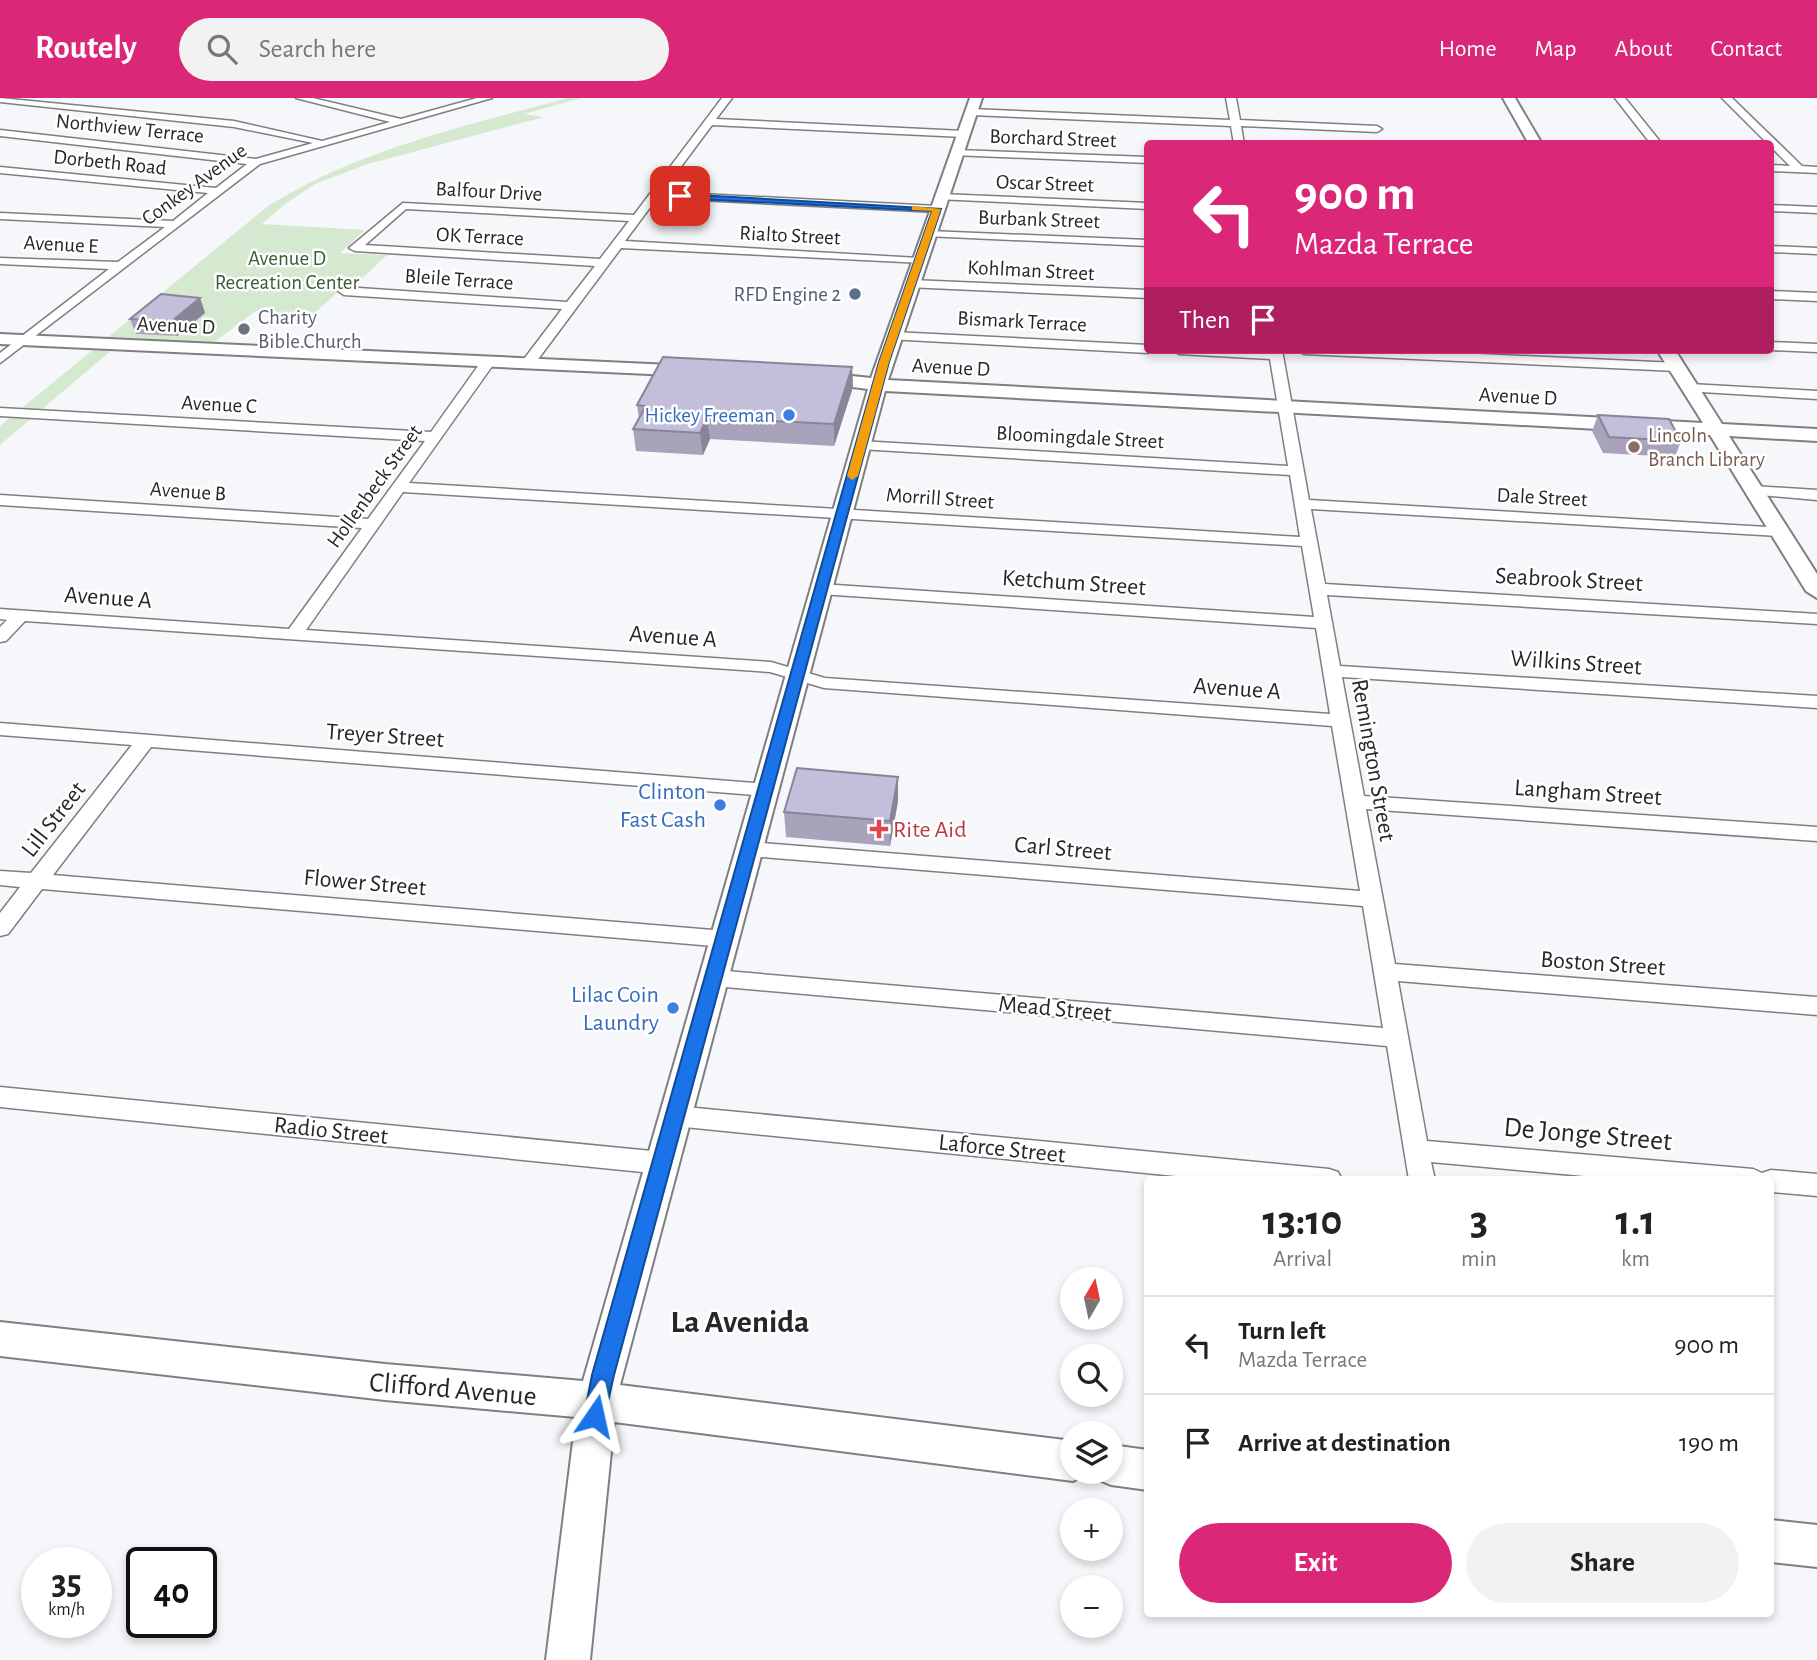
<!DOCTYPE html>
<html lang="en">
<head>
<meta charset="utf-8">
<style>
  :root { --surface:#fff; --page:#f2f2f2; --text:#222; --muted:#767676; --line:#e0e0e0; --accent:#db2777 }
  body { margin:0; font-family:"Alegreya Sans",sans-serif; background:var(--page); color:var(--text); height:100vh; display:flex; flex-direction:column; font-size:26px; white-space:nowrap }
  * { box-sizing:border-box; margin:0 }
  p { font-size:23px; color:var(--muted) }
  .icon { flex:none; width:38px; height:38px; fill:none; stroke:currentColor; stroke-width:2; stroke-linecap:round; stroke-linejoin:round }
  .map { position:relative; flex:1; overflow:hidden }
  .details { position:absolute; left:1144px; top:1078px; width:630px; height:441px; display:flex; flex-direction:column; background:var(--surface); border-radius:7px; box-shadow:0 4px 10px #0003 }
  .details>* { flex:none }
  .top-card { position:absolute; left:1144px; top:42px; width:630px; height:214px; border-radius:7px; box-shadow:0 4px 10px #0003; background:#db2777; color:#fff; overflow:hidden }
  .needle { width:46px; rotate:9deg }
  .tools { position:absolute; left:1060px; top:1169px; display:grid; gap:14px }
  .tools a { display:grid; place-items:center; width:63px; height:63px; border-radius:50%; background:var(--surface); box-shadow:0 4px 10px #0003; font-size:35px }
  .speed { position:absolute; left:21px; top:1449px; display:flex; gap:14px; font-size:35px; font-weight:700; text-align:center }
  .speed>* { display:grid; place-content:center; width:91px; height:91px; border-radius:50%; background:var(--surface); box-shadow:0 4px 10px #0003; line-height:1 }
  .speed small { font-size:18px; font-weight:400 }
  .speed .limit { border:4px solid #111; border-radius:10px; background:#fff; color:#111 }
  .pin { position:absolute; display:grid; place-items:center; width:60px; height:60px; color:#fff; margin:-30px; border-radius:14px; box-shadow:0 4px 10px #0006 }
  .me { position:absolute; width:77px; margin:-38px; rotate:11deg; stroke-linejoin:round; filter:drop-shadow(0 0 5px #0008) }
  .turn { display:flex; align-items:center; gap:24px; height:147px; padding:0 35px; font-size:32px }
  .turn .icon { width:91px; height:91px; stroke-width:2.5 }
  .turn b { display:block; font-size:49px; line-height:60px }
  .then { display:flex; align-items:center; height:66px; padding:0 35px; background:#0003; gap:14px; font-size:26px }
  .eta { display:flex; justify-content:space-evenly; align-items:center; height:119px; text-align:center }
  .eta b { font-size:42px; font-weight:600; line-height:49px }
  .button { display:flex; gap:14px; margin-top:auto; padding:14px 35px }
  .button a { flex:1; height:80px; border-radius:42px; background:var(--accent); color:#fff; font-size:28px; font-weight:600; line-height:80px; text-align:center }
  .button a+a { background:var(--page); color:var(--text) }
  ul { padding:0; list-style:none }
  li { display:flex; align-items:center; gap:21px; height:98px; padding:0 35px; border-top:2px solid var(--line) }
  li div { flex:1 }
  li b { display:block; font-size:26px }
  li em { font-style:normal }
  header { display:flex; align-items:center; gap:42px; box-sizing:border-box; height:98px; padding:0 35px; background:var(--accent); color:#fff }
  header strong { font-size:33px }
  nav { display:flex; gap:38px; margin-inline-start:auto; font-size:24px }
  .search { width:490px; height:63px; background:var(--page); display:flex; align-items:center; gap:18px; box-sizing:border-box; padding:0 24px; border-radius:38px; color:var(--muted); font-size:26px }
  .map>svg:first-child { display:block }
  .green { fill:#d5e9d1 }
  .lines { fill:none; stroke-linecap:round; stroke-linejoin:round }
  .street-casing { stroke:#7f7f82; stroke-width:3 }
  .secondary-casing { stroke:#7f7f82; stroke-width:4 }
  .street { fill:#fff; fill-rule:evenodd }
  .secondary { fill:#fff; fill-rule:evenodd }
  .wall { fill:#a8a3bb }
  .shaded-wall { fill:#888599 }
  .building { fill:#c3beda; stroke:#888599; stroke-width:2 }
  .route { fill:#1a73e8; stroke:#114b97; stroke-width:2 }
  .slow { fill:#f59e0b }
  .service-dot { fill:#5c6f8a; stroke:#fff; stroke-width:2.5 }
  .worship-dot { fill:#6b7280; stroke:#fff; stroke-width:2.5 }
  .shop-dot { fill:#3f7fe0; stroke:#fff; stroke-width:2.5 }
  .education-dot { fill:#8d6e63; stroke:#fff; stroke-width:2.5 }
  .health-dot { fill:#e0444e; stroke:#fff; stroke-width:2.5 }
  .labels { text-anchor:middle; stroke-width:5; stroke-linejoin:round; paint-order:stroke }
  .far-street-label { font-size:21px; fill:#272728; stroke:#fff }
  .far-park-label { font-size:21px; fill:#3b5b36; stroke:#fff }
  .far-service-label { font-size:21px; fill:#4e5e75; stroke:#fff; text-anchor:end }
  .far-worship-label { font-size:21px; fill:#5b616d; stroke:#fff; text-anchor:start }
  .far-shop-label { font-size:21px; fill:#366cbe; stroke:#fff; text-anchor:end }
  .far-education-label { font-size:21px; fill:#785e54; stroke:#fff; text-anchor:start }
  .street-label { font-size:24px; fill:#272728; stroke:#fff }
  .shop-label { font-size:24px; fill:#366cbe; stroke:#fff; text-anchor:end }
  .health-label { font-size:24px; fill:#be3a42; stroke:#fff; text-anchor:start }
  .near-street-label { font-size:28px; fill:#272728; stroke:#fff }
  .near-neighbourhood-label { font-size:32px; font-weight:bold; fill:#272728; stroke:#fff }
</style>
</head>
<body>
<header>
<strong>Routely</strong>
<div class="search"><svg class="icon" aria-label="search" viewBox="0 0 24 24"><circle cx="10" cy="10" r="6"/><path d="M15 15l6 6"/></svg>Search here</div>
<nav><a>Home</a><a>Map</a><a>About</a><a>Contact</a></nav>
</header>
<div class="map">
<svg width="1817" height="1562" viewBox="0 0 1817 1562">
  <rect width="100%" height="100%" fill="#f6f7fa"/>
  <path class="green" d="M568 0H581L524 16 544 19 368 66 315 86 285 106 262 126 365 132 340 155 387 157 353 189H343L313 217 256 213 213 245 126 240 0 347V328L268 108C359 51 465 28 568 0Z"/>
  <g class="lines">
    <g class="street-casing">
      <g id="street">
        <polygon points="0,0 234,23 322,43 390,24 296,0 313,0 401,21 477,0 492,0 260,66 0,265 0,255 109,171 0,166 0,160 118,164 165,129 0,121 0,115 173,123 208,95 0,75 0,69 216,90 247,66 0,38 0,32 256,61 313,45 234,29 0,4"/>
        <path d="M722 0H732L716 21 964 33 969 36 964 39 712 27 662 94 937 108 942 111 937 114 657 100 625 143 919 160 923 161V165L621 150 533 268 528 269 521 265 562 211 344 197 338 193 344 189 567 204 595 168 355 153 349 150 403 105 634 117ZM406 111 629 123 600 161 365 147Z"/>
        <polygon points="1226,0 1236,0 1240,22 1377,28 1382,31 1377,34 1241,28 1244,46 1234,46 1231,28 971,17 966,14 971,11 1230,22"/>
        <polygon points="1615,0 1625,0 1662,46 1651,46"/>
        <polygon points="1722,0 1732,0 1802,68 1817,69 1817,75 1771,73 1771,67 1790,68"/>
        <polygon points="957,52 1148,59 1148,65 953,57"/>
        <polygon points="941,96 1148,105 1148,111 937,101 937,97"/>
        <polygon points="1771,107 1817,109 1817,115 1771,113"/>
        <polygon points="929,133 1148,142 1148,148 925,138 925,134"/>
        <polygon points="1771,148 1817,150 1817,156 1771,154"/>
        <polygon points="911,182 1148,192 1148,200 907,189 907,183"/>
        <polygon points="1771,193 1817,195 1817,203 1771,201"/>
        <polygon points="893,234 1148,247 1148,252 1154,252 1148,255 888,241 887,238"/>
        <polygon points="1771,244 1817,246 1817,254 1771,252"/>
        <path d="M1172 252H1282L1309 402 1785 430V436L1779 438 1311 411 1325 486 1817 516V526L1327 497 1340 568 1817 598V610L1342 579 1364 698 1817 729V743L1366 711 1395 866 1817 899V917L1398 883 1427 1043 1753 1071 1762 1075 1771 1072 1817 1076V1098L1771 1094V1082H1628L1431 1064 1435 1082H1409L1387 948 714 888 706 886 703 880 706 874 714 872 1383 930 1363 808 750 758 740 751 750 744 1360 793 1332 628 824 590 770 574 25 523 6 543 0 544V529L7 522 0 521V511L289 531 362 430 0 407V397L368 421 425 343 0 318V310L431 334 483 261 488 260 495 264 409 385 1300 439 1290 377 860 351 853 347 860 343 1288 368 1270 261 1179 256ZM403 394 1302 448 1314 519 821 486 813 491 821 496 1316 530 1330 616 825 580 771 564 306 532Z"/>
        <polygon points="1297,252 1390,252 1677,265 1684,269 1677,273 1304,256"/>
        <polygon points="1690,286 1817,293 1817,301 1685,293 1685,287"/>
        <polygon points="1753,388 1817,392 1817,402 1748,396 1745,393"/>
        <polygon points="0,625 766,686 776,692 766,698 151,649 53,777 725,833 733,835 736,841 733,847 725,849 42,791 8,836 0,838 0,815 20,789 0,787 0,773 31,775 132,647 0,637"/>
        <polygon points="0,989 662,1054 671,1058 675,1065 671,1072 662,1076 0,1009"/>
        <polygon points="675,1008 1329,1071 1338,1074 1342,1082 1215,1082 675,1028 666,1025 663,1018 666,1011"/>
      </g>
    </g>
    <g class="secondary-casing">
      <g id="secondary">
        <polygon points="970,0 982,0 888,282 1703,325 1657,252 1675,252 1722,326 1817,331 1817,343 1729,338 1817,476 1817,500 1806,493 1710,337 885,293 620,1287 1073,1343 1073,1374 1088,1374 1073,1383 614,1324 590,1562 546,1562 576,1319 385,1302 0,1258 0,1224 385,1266 583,1283 868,291 814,284 805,279 814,274 871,280"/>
        <polygon points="1503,0 1515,0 1542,46 1529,46"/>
        <polygon points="0,236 693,268 702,273 693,278 0,246"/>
        <polygon points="1111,1347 1148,1352 1148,1392 1111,1387 1097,1381 1094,1374 1111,1374"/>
        <polygon points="1771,1422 1817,1427 1817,1469 1771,1464"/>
      </g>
    </g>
    <use href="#street" class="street"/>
    <use href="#secondary" class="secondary"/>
  </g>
  <g class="wall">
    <polygon points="200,200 205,215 177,238 136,236 130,221"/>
    <polygon points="852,269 853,289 834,348 710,341 703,357 636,353 633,331 639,321 637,307"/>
    <polygon points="1598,317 1681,343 1675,359 1603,355 1592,333"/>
    <polygon points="898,679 898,703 890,748 786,739 784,714"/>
  </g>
  <g class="shaded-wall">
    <polygon points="200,200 205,215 177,238 172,223"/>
    <polygon points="852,269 853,289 834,348 834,326"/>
    <polygon points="707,320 710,341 703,357 700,335"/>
    <polygon points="898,679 898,703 890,748 890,723"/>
  </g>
  <g class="building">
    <polygon points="161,196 200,200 172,223 130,221"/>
    <polygon points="663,259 852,269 834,326 707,320 700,335 633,331 646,308 637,307"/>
    <polygon points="1598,317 1669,321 1681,343 1609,339"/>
    <polygon points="797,670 898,679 890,723 784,714"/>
  </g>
  <polygon class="route" points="680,96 941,111 889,264 614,1277 603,1326 595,1329 587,1326 584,1318 592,1277 879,264 932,113 677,100"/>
  <polygon class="slow" points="912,108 941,111 889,264 858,378 852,382 847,378 879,264 932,113 912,112"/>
  <circle class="service-dot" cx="855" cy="196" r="7"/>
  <circle class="worship-dot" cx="244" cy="231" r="7"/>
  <g class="shop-dot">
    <circle cx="789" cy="317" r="7"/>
    <circle cx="720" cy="707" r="7"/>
    <circle cx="673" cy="910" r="7"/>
  </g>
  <circle class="education-dot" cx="1634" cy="349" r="7"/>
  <path class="health-dot" d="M875.5 720.5h7v7h7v7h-7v7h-7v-7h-7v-7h7z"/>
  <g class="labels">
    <g class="far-street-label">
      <text transform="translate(130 30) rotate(6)" y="7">Northview Terrace</text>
      <text transform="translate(1053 40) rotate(2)" y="7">Borchard Street</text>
      <text transform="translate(110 64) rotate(6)" y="7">Dorbeth Road</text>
      <text transform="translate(1045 85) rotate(2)" y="7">Oscar Street</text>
      <text transform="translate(194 86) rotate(-36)" y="7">Conkey Avenue</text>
      <text transform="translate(489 93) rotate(3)" y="7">Balfour Drive</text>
      <text transform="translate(1039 121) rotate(2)" y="7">Burbank Street</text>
      <text transform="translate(790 137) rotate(3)" y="7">Rialto Street</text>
      <text transform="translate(480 138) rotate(3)" y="7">OK Terrace</text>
      <text transform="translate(61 146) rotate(3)" y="7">Avenue E</text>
      <text transform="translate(1031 172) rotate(3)" y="7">Kohlman Street</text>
      <text transform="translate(459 181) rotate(4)" y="7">Bleile Terrace</text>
      <text transform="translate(1022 223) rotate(3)" y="7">Bismark Terrace</text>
      <text transform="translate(176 227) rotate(3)" y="7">Avenue D</text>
      <text transform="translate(951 269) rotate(3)" y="7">Avenue D</text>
      <text transform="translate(1518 298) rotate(3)" y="7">Avenue D</text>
      <text transform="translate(219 306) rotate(3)" y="7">Avenue C</text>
      <text transform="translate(1080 339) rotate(3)" y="7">Bloomingdale Street</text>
      <text transform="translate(374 388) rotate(-54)" y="7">Hollenbeck Street</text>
      <text transform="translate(188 393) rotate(4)" y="7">Avenue B</text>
      <text transform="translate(1542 399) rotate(3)" y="7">Dale Street</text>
      <text transform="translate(940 400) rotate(4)" y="7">Morrill Street</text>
    </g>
    <g class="far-park-label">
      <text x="287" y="167">Avenue D<tspan x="287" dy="24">Recreation Center</tspan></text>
    </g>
    <g class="far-service-label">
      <text x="841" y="203">RFD Engine 2</text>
    </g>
    <g class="far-worship-label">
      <text x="258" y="226">Charity<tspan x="258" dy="24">Bible Church</tspan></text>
    </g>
    <g class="far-shop-label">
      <text x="775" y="324">Hickey Freeman</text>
    </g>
    <g class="far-education-label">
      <text x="1648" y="344">Lincoln<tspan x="1648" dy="24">Branch Library</tspan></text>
    </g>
    <g class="street-label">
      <text transform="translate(1569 481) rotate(3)" y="8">Seabrook Street</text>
      <text transform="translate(1074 484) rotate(4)" y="8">Ketchum Street</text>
      <text transform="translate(108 499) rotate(4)" y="8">Avenue A</text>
      <text transform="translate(673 538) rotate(4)" y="8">Avenue A</text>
      <text transform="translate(1576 564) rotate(4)" y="8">Wilkins Street</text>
      <text transform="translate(1237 590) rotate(4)" y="8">Avenue A</text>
      <text transform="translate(385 637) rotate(4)" y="8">Treyer Street</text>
      <text transform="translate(1374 662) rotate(80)" y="8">Remington Street</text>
      <text transform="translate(1588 694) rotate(4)" y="8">Langham Street</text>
      <text transform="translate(53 721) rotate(-52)" y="8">Lill Street</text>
      <text transform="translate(1063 750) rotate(5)" y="8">Carl Street</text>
      <text transform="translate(365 784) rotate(5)" y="8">Flower Street</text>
      <text transform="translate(1603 865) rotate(4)" y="8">Boston Street</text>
      <text transform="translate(1055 910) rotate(5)" y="8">Mead Street</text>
      <text transform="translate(331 1032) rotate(6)" y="8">Radio Street</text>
      <text transform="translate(1002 1050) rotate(6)" y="8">Laforce Street</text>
    </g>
    <g class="shop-label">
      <text x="706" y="701">Clinton<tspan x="706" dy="28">Fast Cash</tspan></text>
      <text x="659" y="904">Lilac Coin<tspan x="659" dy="28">Laundry</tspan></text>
    </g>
    <g class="health-label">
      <text x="893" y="739">Rite Aid</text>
    </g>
    <g class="near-street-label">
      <text transform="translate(1588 1035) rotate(5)" y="10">De Jonge Street</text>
      <text transform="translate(453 1290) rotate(5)" y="10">Clifford Avenue</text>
    </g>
    <g class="near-neighbourhood-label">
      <text x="740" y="1234">La Avenida</text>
    </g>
  </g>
</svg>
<div class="tools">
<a><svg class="needle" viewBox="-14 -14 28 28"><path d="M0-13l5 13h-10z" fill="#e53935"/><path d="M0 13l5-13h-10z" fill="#767676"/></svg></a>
<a><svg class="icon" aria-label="search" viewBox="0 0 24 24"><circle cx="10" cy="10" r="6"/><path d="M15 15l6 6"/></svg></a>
<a><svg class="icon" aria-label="layers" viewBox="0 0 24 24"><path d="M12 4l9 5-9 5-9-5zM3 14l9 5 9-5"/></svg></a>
<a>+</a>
<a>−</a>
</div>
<div class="speed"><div>35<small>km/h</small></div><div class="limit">40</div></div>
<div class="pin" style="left:680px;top:98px;background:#d93025"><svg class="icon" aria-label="arrive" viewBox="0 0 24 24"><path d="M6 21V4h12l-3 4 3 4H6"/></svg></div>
<svg class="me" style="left:595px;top:1318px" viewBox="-20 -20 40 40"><path d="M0-17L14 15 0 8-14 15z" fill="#1a73e8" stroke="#fff" stroke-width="4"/></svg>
<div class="top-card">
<div class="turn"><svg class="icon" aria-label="left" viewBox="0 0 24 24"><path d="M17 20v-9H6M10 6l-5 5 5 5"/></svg><div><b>900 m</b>Mazda Terrace</div></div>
<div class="then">Then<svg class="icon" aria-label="arrive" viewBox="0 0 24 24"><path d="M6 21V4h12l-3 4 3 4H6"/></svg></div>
</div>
<section class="details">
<div class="eta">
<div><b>13:10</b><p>Arrival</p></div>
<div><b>3</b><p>min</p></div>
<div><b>1.1</b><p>km</p></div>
</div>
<ul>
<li><svg class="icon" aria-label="left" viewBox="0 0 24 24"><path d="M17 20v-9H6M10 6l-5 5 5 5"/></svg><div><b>Turn left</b><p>Mazda Terrace</p></div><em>900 m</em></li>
<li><svg class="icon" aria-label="arrive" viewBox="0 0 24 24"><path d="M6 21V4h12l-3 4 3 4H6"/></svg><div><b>Arrive at destination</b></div><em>190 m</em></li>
</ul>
<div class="button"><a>Exit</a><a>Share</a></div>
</section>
</div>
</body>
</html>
